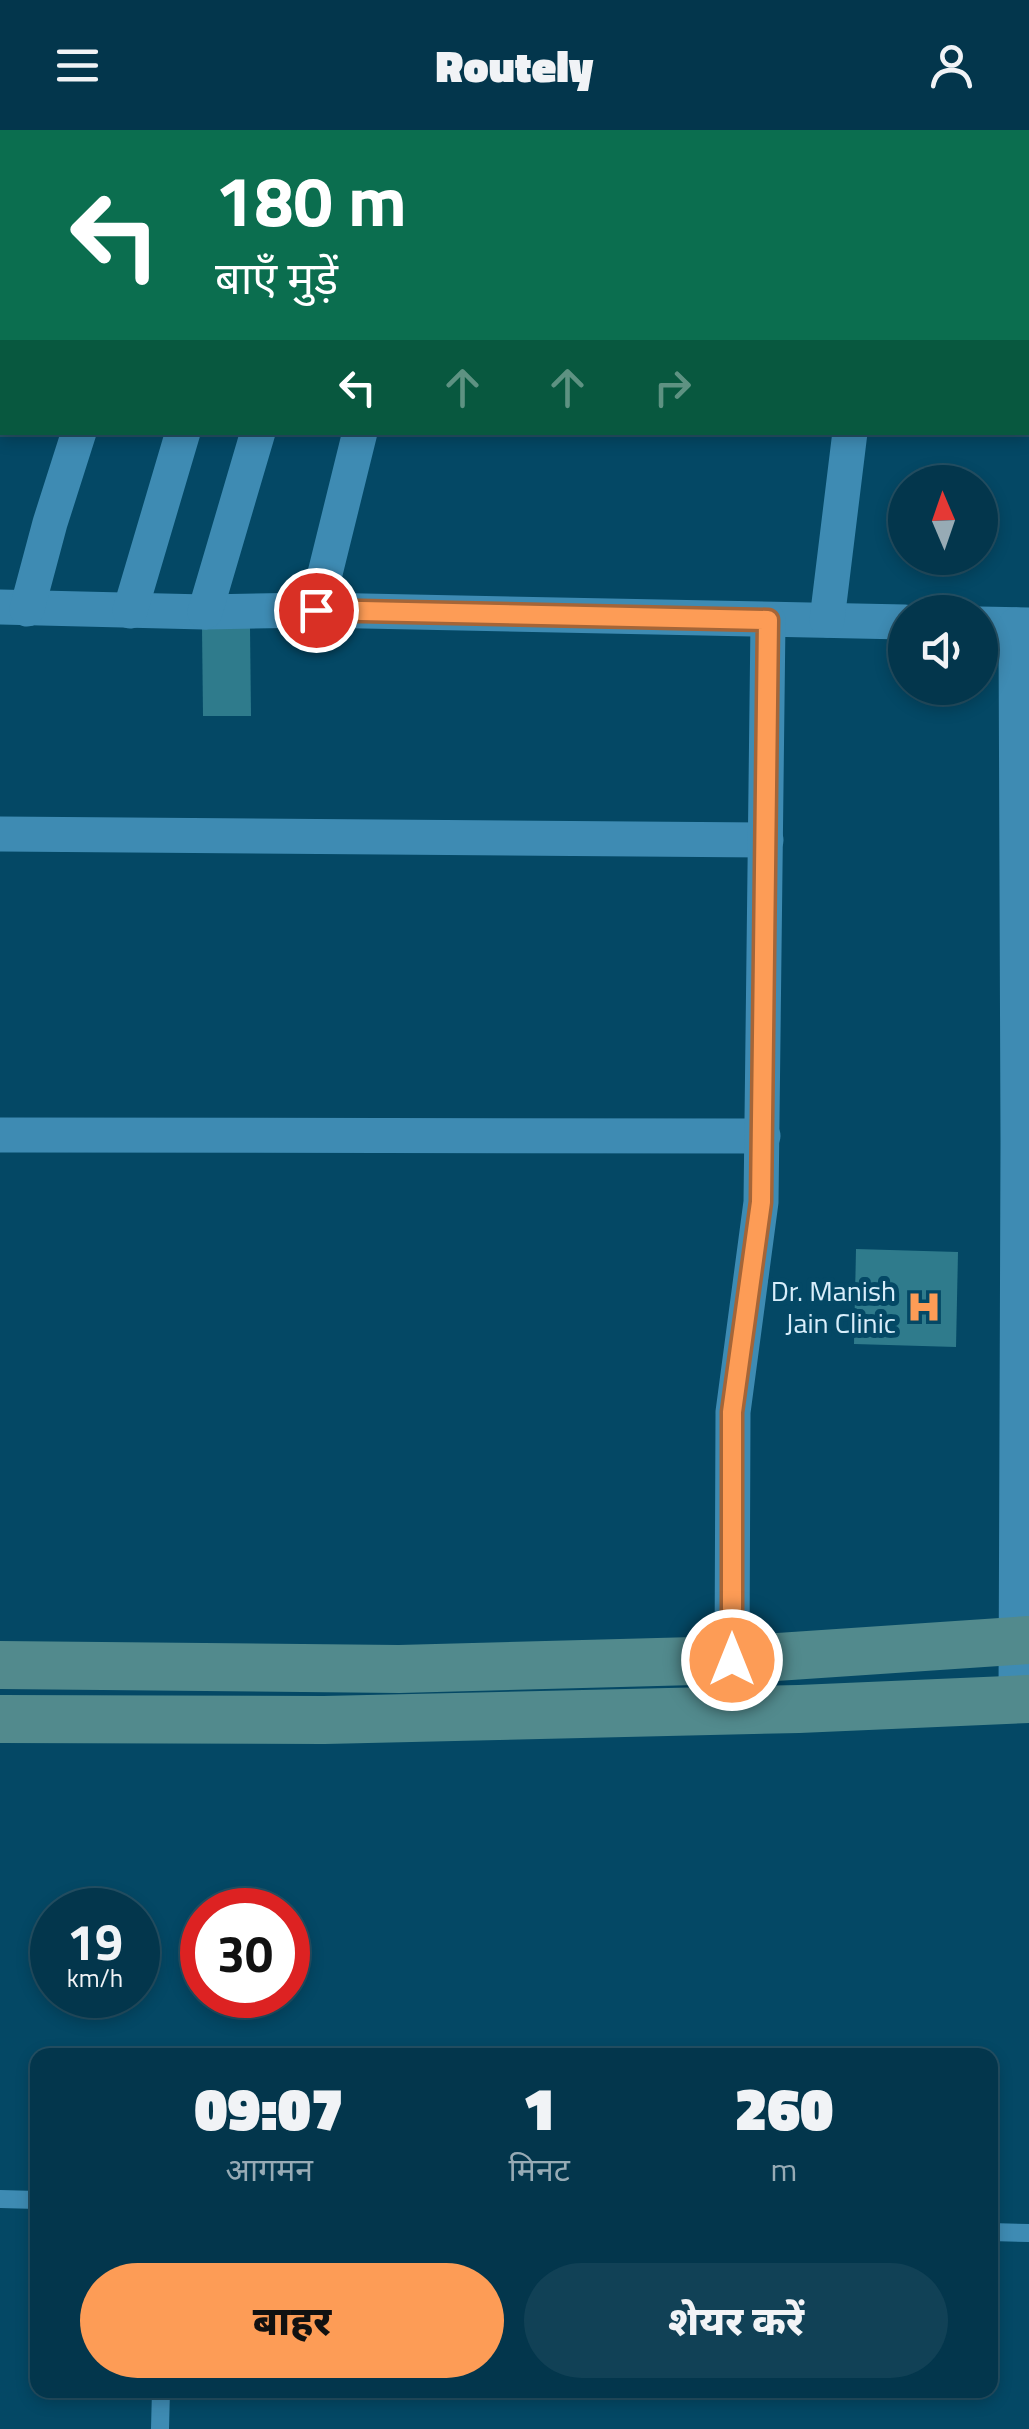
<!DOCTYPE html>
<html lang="hi">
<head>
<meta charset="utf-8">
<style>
  :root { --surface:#03364c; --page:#114156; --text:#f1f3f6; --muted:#97abb5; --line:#245064; --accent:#fd9c56 }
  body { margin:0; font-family:"Titillium Web","Noto Sans Devanagari",sans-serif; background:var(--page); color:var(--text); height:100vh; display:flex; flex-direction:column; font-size:38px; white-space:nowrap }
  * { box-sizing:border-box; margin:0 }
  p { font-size:32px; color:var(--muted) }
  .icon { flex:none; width:55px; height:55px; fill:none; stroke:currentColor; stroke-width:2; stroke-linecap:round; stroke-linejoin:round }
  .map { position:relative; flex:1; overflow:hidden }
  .details { position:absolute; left:30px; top:1918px; width:968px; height:350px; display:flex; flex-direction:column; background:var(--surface); border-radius:20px; box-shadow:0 5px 15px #0003,0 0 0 2px var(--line) }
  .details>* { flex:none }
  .banner { position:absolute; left:0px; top:0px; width:1030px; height:305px; box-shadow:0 5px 15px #0003,0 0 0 2px var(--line); background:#0b6e4f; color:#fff; overflow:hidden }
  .needle { width:65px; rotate:358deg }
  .controls { position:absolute; left:888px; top:335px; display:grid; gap:20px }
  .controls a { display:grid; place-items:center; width:110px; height:110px; border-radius:50%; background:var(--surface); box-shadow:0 5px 15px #0003,0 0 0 2px var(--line); font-size:50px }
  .speed { position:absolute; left:30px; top:1758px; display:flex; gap:20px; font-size:50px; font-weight:700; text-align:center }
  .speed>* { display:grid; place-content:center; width:130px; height:130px; border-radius:50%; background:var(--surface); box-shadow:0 5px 15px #0003,0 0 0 2px var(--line); line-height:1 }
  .speed small { font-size:25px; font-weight:400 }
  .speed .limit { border:15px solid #d22; background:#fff; color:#111 }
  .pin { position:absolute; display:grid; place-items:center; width:85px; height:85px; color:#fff; margin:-42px; border:5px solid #fff; border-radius:50%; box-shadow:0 2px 10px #0007 }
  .me { position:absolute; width:110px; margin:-55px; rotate:0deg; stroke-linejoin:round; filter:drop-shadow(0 0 8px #0008) }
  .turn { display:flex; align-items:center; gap:35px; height:210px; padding:0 50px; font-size:45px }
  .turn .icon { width:130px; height:130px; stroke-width:2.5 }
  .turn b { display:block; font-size:70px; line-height:85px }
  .lanes { display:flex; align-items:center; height:95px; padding:0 50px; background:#0003; justify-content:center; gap:50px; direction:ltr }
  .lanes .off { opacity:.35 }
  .eta { display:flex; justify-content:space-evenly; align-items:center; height:170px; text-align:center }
  .eta b { font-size:60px; font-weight:800; line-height:70px }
  .cta { display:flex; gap:20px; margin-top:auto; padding:20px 50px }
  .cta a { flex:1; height:115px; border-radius:60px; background:var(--accent); color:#111; font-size:40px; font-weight:800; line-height:115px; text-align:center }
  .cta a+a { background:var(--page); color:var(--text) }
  header { display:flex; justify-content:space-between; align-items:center; height:130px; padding:0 50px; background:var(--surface); font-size:45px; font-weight:800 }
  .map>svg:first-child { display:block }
  .building { fill:#2f7b8c }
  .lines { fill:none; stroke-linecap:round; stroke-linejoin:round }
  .lane { stroke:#3e8bb3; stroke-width:18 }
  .street { stroke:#3e8bb3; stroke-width:35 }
  .secondary { stroke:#528a8d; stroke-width:48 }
  .route-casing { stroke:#a46538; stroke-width:25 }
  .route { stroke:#fd9c56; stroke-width:18 }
  .labels { text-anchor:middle; stroke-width:10; stroke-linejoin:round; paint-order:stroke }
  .poi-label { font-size:28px; fill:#d8eefb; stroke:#044865; text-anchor:end }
</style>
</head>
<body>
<header><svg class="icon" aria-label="menu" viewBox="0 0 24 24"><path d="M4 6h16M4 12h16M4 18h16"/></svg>Routely<svg class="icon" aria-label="person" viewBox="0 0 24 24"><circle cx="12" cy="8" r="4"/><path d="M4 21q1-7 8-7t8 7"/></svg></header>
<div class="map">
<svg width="1029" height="2299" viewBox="0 0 1029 2299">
  <rect width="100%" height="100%" fill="#044865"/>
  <g class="building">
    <polygon points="202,498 250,498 251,586 203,586"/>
    <polygon points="856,1119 958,1122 956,1217 854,1214"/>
  </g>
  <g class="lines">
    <g class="lane">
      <polyline points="0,2069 38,2070"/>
      <polyline points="990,2102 1029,2103"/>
      <polyline points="160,2299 161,2260"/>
    </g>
    <g class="street">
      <polyline points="64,2 64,0"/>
      <polyline points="177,2 178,0"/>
      <polyline points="269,2 270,0"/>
      <polyline points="346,2 347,0"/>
      <polyline points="470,2 471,0"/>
      <polyline points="685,2 685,0"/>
      <polyline points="911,2 912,0"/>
      <polyline points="1028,142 1029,143"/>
      <polyline points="0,477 205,482 316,480 905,492"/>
      <polyline points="27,479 50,393 79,302"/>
      <polyline points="316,480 360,302"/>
      <polyline points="130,481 183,302"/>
      <polyline points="205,482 258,302"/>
      <polyline points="827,490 850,302"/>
      <polyline points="980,494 1029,495"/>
      <polyline points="0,704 766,710"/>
      <polyline points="0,1005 763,1006"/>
      <polyline points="732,1530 733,1282 761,1072 768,490"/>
      <polyline points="1016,1570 1018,1012 1016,495"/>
    </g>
    <g class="secondary">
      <polyline points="0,1535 399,1539 732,1530 1029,1510"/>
      <polyline points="0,1589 324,1590 799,1579 1029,1569"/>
    </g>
  </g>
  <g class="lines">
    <g class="route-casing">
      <polyline id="route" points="316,480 768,490 761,1072 732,1282 732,1530"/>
    </g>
    <use href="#route" class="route"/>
  </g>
  <defs>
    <g id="hospital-bare" transform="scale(2.7)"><path d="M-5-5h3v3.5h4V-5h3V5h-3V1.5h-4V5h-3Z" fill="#fd9c56" stroke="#044865" stroke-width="2.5" paint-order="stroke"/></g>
  </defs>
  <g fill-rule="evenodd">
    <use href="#hospital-bare" x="924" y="1177"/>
  </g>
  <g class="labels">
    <g class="poi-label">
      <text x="896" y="1171">Dr. Manish<tspan x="896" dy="32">Jain Clinic</tspan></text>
    </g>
  </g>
</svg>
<div class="controls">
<a><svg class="needle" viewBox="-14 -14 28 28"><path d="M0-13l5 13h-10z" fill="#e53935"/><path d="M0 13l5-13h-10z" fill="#97abb5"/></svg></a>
<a><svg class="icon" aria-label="sound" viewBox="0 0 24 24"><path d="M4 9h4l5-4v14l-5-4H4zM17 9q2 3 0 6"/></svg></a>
</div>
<div class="speed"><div>19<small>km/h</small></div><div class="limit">30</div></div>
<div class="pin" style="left:316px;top:480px;background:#d93025"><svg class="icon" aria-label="arrive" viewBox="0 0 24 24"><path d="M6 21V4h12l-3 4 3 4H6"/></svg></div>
<svg class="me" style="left:732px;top:1530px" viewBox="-20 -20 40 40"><circle r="17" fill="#fd9c56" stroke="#fff" stroke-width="3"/><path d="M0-11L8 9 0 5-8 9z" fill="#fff"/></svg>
<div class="banner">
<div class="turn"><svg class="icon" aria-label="left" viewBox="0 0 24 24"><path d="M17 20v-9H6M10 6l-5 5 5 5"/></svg><div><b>180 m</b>बाएँ मुड़ें</div></div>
<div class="lanes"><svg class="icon" aria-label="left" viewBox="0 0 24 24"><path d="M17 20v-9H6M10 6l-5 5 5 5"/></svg><svg class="icon off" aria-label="ahead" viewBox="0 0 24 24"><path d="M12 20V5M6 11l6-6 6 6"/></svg><svg class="icon off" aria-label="ahead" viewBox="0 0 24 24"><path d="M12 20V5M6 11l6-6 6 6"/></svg><svg class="icon off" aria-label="right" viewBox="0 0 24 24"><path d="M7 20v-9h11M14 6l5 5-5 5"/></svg></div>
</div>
<section class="details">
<div class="eta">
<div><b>09:07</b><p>आगमन</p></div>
<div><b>1</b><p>मिनट</p></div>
<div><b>260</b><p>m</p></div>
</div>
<div class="cta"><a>बाहर</a><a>शेयर करें</a></div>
</section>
</div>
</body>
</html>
